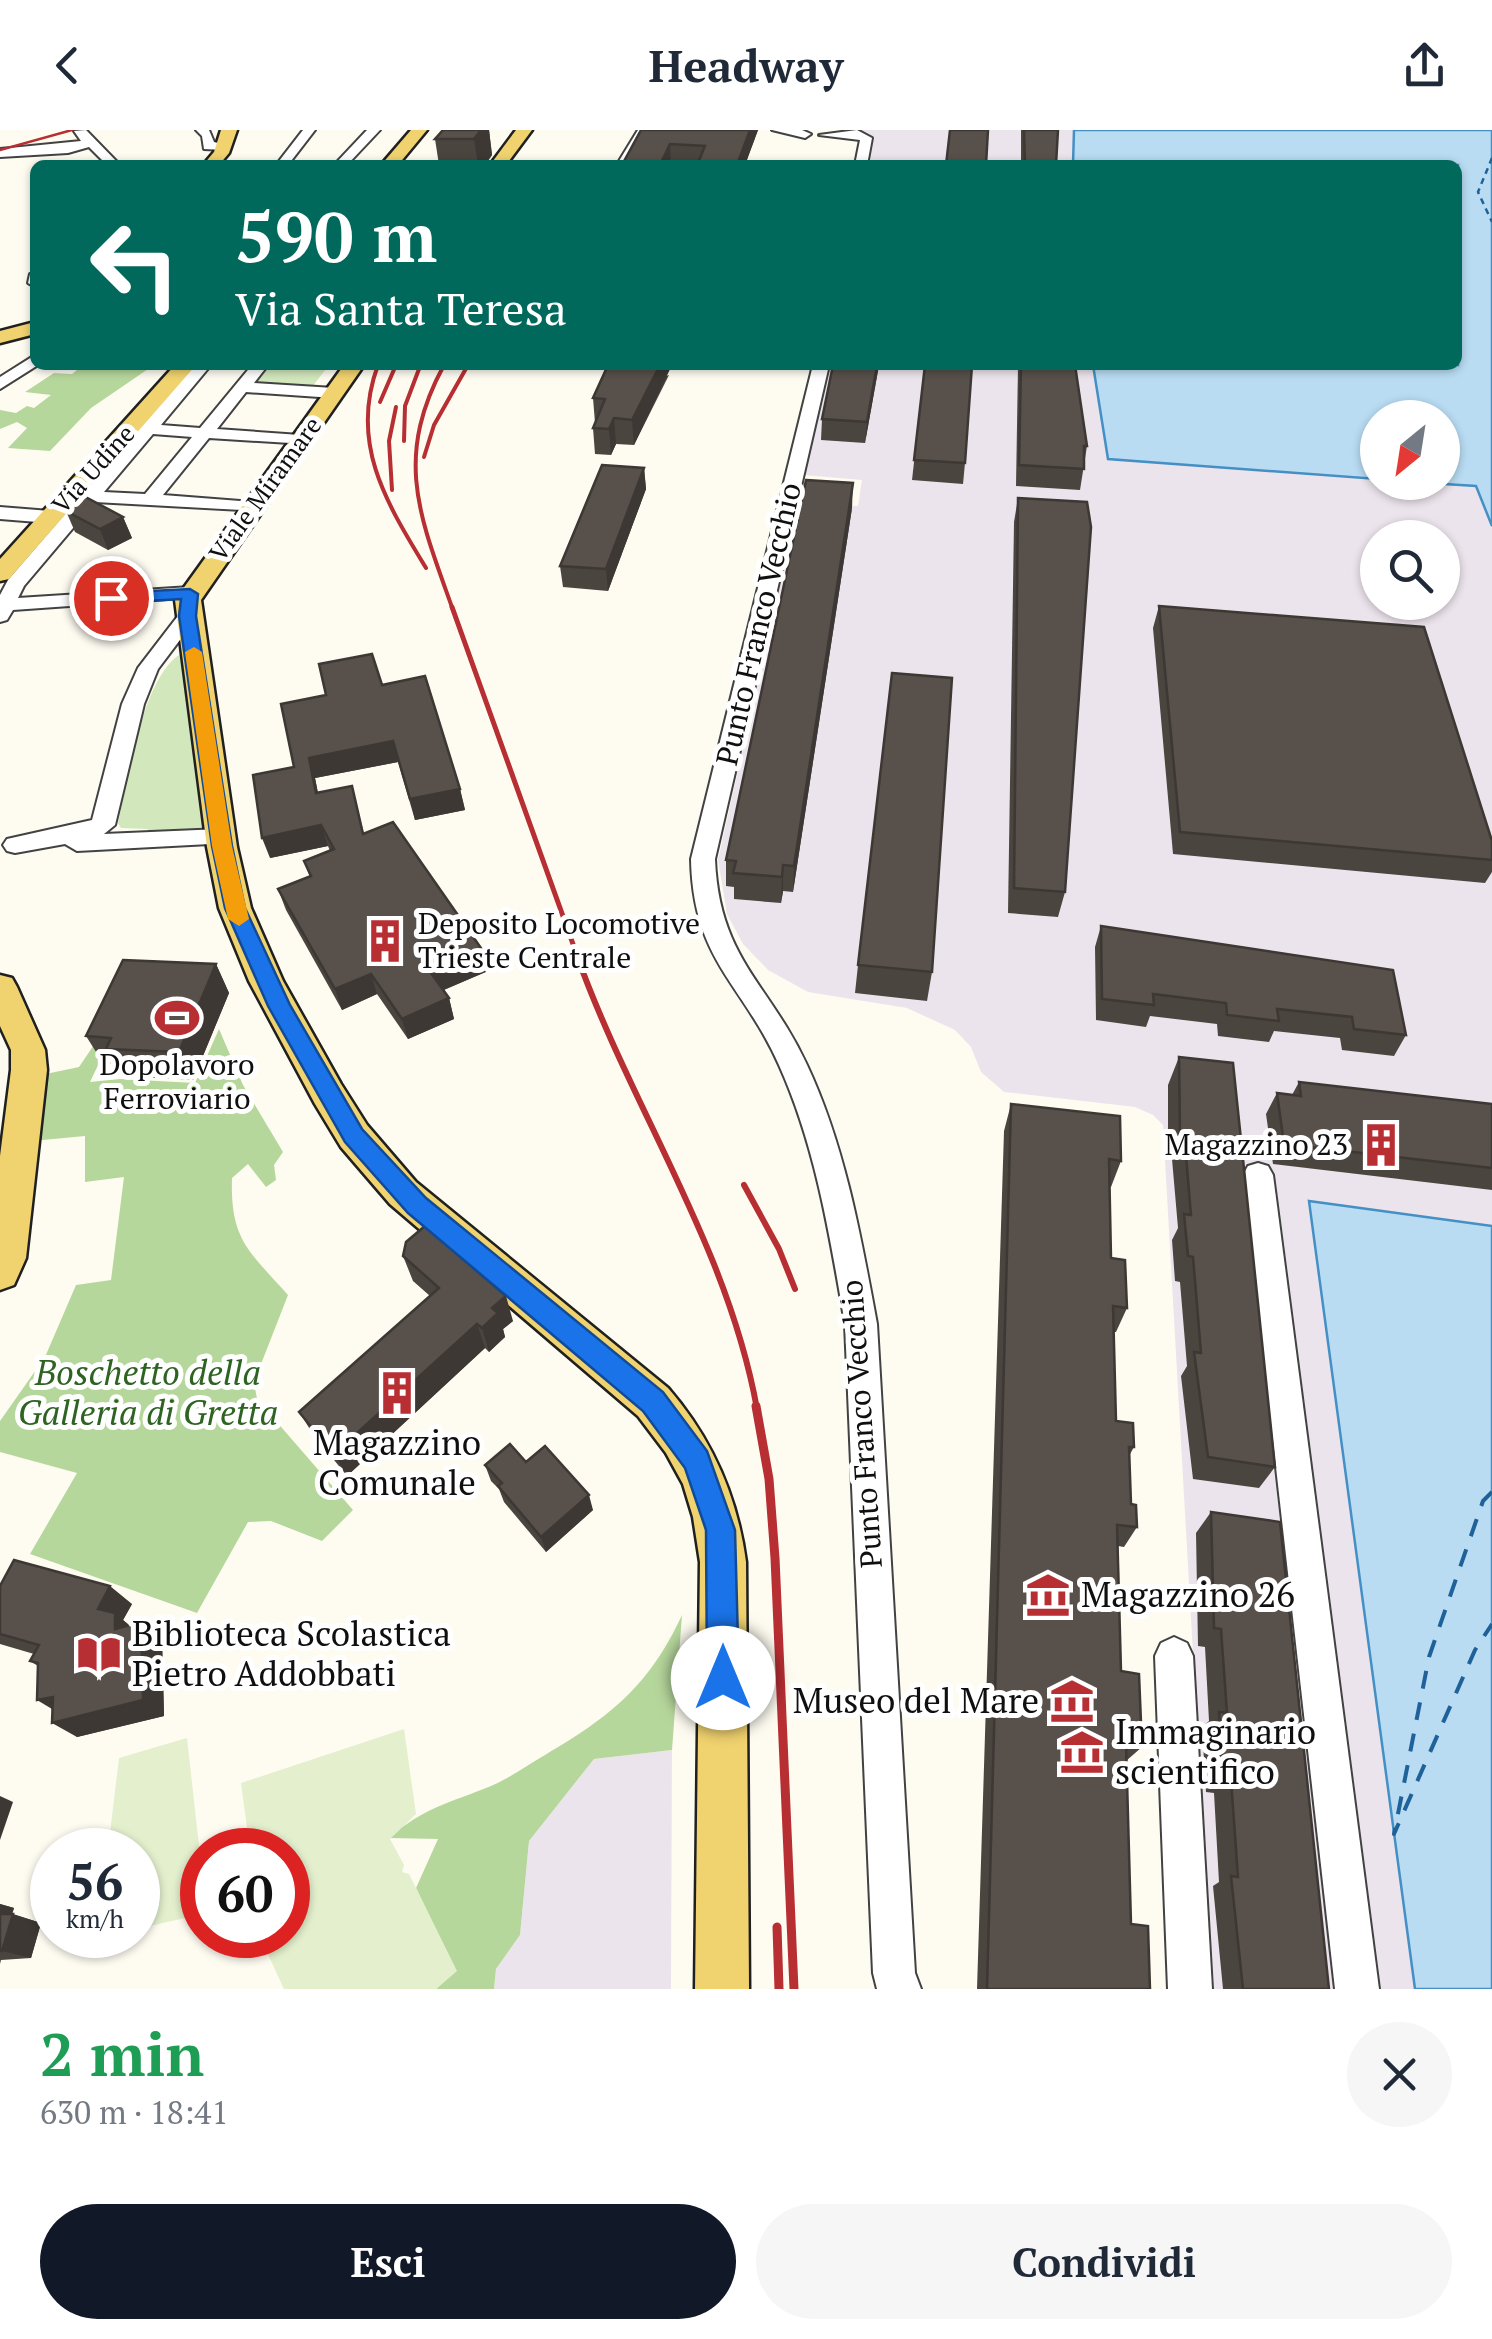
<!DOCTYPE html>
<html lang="it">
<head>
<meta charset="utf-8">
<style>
  :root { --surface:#fff; --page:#f6f6f7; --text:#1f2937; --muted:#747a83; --accent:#111827 }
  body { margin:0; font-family:"PT Serif",serif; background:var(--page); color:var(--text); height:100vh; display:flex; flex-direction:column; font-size:38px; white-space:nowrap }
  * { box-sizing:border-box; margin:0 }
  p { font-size:32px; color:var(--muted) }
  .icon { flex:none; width:55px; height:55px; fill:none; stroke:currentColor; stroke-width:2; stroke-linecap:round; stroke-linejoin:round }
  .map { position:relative; height:1859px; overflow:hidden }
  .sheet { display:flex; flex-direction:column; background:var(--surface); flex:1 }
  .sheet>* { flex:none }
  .guide { position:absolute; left:30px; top:30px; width:1432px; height:210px; border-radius:15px; box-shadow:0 2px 8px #0004; background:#00695c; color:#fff; overflow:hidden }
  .needle { width:65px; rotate:210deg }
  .fabs { position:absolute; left:1360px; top:270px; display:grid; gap:20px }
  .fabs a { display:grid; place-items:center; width:100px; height:100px; border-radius:50%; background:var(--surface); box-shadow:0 2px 8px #0004; font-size:50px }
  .speed { position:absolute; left:30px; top:1698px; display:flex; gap:20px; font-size:50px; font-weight:700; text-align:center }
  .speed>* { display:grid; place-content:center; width:130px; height:130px; border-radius:50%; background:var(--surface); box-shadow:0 2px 8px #0004; line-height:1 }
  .speed small { font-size:25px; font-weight:400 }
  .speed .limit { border:15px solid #d22; background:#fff; color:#111 }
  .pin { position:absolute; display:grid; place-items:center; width:85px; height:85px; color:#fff; margin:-42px; border:5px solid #fff; border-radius:50%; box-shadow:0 2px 10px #0007 }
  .me { position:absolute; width:110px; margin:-55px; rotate:0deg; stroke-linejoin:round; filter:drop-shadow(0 0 8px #0008) }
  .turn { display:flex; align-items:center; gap:35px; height:210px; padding:0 40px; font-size:45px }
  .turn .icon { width:130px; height:130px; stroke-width:2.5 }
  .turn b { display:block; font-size:70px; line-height:85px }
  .round { display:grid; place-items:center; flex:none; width:105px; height:105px; border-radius:52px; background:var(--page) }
  .overview { display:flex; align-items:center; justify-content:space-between; height:170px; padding:0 40px }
  h1 { font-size:60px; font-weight:700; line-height:75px; color:#1e9e55 }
  .primary-button { display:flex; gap:20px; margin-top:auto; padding:20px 40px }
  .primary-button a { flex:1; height:115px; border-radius:60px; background:var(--accent); color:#fff; font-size:40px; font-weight:700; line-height:115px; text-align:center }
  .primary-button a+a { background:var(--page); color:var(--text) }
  header { display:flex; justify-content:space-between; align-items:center; height:130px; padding:0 40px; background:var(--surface); font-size:45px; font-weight:700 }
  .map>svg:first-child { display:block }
  .industrial { fill:#ece4ec; fill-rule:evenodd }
  .green { fill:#d2e7bc }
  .forest { fill:#b6d79c }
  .pitch { fill:#e3efcd }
  .water { fill:#b9dcf3; stroke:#4490c5; stroke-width:2.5 }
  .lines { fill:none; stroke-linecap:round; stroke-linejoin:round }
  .ferry-far1 { stroke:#1f6299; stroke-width:2.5; stroke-dasharray:6 5; stroke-linecap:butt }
  .ferry { stroke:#1f6299; stroke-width:4; stroke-dasharray:18 14; stroke-linecap:butt }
  .minor-casing { stroke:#424242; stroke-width:4 }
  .major-casing { stroke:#202020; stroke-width:5 }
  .minor { fill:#fff; fill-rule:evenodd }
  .major { fill:#f0d26f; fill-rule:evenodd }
  .tram { stroke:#b72e33; stroke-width:2.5 }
  .rail-far3 { stroke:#b72e33; stroke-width:4 }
  .rail-far2 { stroke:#b72e33; stroke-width:5 }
  .rail-far1 { stroke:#b72e33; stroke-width:6 }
  .rail { stroke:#b72e33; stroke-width:9 }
  .wall { fill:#4b4540 }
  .shaded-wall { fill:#3d3834 }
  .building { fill:#57504b; stroke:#3d3834; stroke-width:2.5 }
  .route { fill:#1a73e8; stroke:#114b97; stroke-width:2.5 }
  .slow { fill:#f59e0b }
  .labels { text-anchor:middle; stroke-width:10; stroke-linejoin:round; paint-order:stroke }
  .far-street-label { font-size:25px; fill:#0f0f0f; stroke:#fff }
  .street-label { font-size:30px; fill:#0f0f0f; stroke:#fff }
  .poi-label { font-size:30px; fill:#0f0f0f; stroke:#fff; text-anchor:start }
  .near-park-label { font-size:35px; font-style:italic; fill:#2f6322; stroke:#fff }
  .near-poi-label { font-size:35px; fill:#0f0f0f; stroke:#fff; text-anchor:start }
</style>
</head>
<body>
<header><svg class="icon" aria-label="back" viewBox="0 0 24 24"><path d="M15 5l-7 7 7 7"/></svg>Headway<svg class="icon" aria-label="share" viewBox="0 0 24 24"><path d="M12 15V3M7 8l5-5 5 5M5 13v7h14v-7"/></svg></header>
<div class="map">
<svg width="1492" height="1859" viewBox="0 0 1492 1859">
  <rect width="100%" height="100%" fill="#fefcf1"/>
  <g class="industrial">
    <polygon points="860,0 1074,0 1073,35 864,35 870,4"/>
    <path d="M829 235H1093L1109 329 1377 349 1378 352 1476 356 1492 396V1096L1310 1071 1415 1859H1212L1163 995 1153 985 1135 977 1004 962 981 942 971 917 955 900 907 878 808 862 768 840 743 814 727 784 718 730 798 372 858 376 862 350 803 345ZM1378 408H1442V472H1378Z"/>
    <polygon points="672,1620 671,1859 494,1859 496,1839 520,1805 529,1711 594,1629"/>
  </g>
  <g class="green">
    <polygon points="270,235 329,235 312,257 256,253"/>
    <path d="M182 523 205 699 148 704V699L121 698 118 693C128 649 142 546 182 523Z"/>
  </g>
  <g class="forest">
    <polygon points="83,235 154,235 91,278 50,321 8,318 27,298 17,292 0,299 0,280 16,283 27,276 34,278 51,265 25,262 54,243 72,244"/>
    <path d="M140 847 90 952 120 949 195 953 219 899 243 955 283 1022 274 1035 276 1050 266 1057 248 1034 232 1048C230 1110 249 1121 288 1165L254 1252 257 1269 353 1380 322 1411 271 1391 248 1392 197 1483 30 1424 77 1343 0 1322V1291L45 1227 76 1155 111 1150 124 1047 85 1052V1006L32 1011 41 945 79 937Z"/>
    <path d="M682 1485 672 1620 594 1629 529 1711 520 1805 496 1839 494 1859H436L456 1841 416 1758 438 1709 389 1708C424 1677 450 1673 491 1656 510 1648 527 1635 545 1625 611 1586 649 1556 682 1485Z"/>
  </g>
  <g class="pitch">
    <polygon points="404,1599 416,1684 390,1709 404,1735 402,1742 409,1744 457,1841 436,1859 284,1859 259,1805 288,1805 288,1720 250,1720 241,1653"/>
    <polygon points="187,1608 202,1743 202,1784 150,1796 138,1795 138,1720 108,1720 119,1628"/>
  </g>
  <g class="water">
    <polygon points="1074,0 1492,0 1492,396 1476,356 1428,353 1442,352 1442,288 1378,288 1377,349 1108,329 1093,235 1458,235 1458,35 1073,35"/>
    <polygon points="1309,1071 1492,1096 1492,1859 1415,1859"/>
  </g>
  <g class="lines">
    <polyline class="ferry-far1" points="1492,28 1478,62 1492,92"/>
    <polyline class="ferry" points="1492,1362 1483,1371 1429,1527 1394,1704 1475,1520 1492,1494"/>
    <g class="minor-casing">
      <g id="minor">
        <polygon points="86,0 120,35 107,35 89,17 68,23 0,27 0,19 81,11 74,1"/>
        <polygon points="196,0 209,0 214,12 230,16 224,20 204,19 202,6"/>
        <polygon points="303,0 315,0 288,35 276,35"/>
        <polygon points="367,0 380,0 347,35 334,35"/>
        <polygon points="638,0 650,0 634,28 619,31"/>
        <polygon points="772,0 802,0 811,4 805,8"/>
        <polygon points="857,0 872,8 867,35 855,35 860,10 819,5"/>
        <polygon points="35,143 35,157 28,153 30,144"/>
        <polygon points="35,225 35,235 38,235 0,259 0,247"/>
        <path d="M194 235H211L161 295 200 298 252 235H268L254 253 334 258 342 263 334 268 246 262 217 299 300 305 306 306V314L209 308 163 365 253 372 259 373V381L95 372 24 456 18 468 190 457 200 463 197 467 13 480 7 490 0 492V465L8 450ZM153 304 192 307 145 364 104 362Z"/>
        <path d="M813 235H829L715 729C719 829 769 853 807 935 845 1016 861 1107 877 1194L915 1843 921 1859H877L873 1843 845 1194C830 1107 816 1017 779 935 742 852 693 831 691 729Z"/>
        <polygon points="0,377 50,381 59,387 50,393 0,389"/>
        <polygon points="188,480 198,486 158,539 144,574 115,695 104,704 221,699 229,701 233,707 229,713 77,721 65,714 15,723 7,721 3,715 7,709 92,690 122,574 138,538 181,482"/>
        <polygon points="1258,1033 1268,1036 1273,1045 1379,1859 1335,1859 1243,1045 1248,1036"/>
        <polygon points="1174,1507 1187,1513 1193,1526 1212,1859 1168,1859 1155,1526 1161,1513"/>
      </g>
    </g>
    <g class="major-casing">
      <g id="major">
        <polygon points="221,0 237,0 229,23 219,35 203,35 214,22"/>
        <polygon points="411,0 427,0 398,35 381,35"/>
        <polygon points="516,0 532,0 506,35 490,35"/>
        <polygon points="35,192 35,204 0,213 0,201"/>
        <polygon points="175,235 196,235 9,449 0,451 0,429"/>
        <path d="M344 235H364L201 470 237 717 251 778 283 851 341 954 367 995 416 1052 668 1258C712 1309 737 1365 746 1432L749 1859H695L700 1432 693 1387 683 1354 666 1323 638 1286 390 1074 341 1017 315 974 249 851 219 778 207 717 175 470Z"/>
        <polygon points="0,845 12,848 17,857 45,920 47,940 26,1128 14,1155 0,1160 0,1026 11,940 11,920 0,896"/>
      </g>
    </g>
    <use href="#minor" class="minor"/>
    <use href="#major" class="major"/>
    <polyline class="tram" points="0,20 72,0"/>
    <g class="rail-far3">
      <path d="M378 235C349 313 386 372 426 438"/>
      <path d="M444 235C393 329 420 387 453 480"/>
      <polyline points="380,272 396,235"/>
      <polyline points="404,311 405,276 419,239"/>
      <polyline points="424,327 434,295 468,235"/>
      <polyline points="392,360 389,311 396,277"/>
    </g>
    <polyline class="rail-far2" points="452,477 578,828"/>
    <g class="rail-far1">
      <path d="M577 826C632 979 728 1117 757 1279"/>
      <polyline points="744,1055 779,1119 795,1159"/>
    </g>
    <g class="rail">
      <polyline points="756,1276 769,1349 775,1428 794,1859"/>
      <polyline points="777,1797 779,1859"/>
    </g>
  </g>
  <g class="wall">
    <polygon points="443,0 489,0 492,25 485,35 439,35 435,9"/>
    <polygon points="641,0 758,0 745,35 622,35"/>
    <polygon points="1021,0 1058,0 1056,35 1021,35"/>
    <polygon points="879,235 865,313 821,310 822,289"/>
    <polygon points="925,235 965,333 963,354 912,350"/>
    <polygon points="1018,235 1075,235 1087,316 1080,360 1016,356"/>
    <polygon points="669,245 634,315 616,314 611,325 595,324 593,298 595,293 593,268"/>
    <polygon points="644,338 646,359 608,461 563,457 560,436"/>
    <polygon points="1018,368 1065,762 1058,787 1008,783 1014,392"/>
    <polygon points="852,378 793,762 783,761 781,773 734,769 734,757 726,756 726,730"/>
    <polygon points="66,381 123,387 132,408 108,420 75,402"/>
    <polygon points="1159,476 1492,711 1492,742 1485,753 1173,724 1153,498"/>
    <polygon points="382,555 460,659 465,680 415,690 398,632 315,648 318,663 352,656 364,704 488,841 443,860 449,868 454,889 408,909 377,864 342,880 286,780 278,759 310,747 304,731 330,721 328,716 270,728 294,637"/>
    <polygon points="1101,796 1406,905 1394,926 1342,920 1340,908 1274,901 1269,912 1218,906 1217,894 1150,886 1146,897 1096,890 1095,817"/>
    <polygon points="216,834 229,863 193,950 123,946 116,934 103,933 86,906"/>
    <polygon points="858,835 932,842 927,871 855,863"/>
    <polygon points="1179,927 1275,1337 1259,1358 1193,1349 1181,1246 1187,1236 1180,1152 1175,1151 1172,1110 1178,1098 1172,1029 1168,1029 1168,955"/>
    <polygon points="1299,952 1492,974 1492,1060 1273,1034 1266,984 1277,963 1292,965"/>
    <polygon points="1011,974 1121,1031 1111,1057 1109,1057 1111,1128 1127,1178 1116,1202 1113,1202 1116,1291 1134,1317 1129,1326 1131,1374 1137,1397 1124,1417 1118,1416 1121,1541 1142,1617 1126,1631 1131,1794 1150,1859 977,1859 1004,1001"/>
    <polygon points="403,1126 513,1191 503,1199 505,1207 489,1222 485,1218 347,1346 313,1304 299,1282 430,1166 413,1151"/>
    <polygon points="526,1332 593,1380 546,1422 504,1372 499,1359 491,1351 485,1335"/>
    <polygon points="1211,1382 1329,1859 1223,1859 1213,1756 1219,1752 1214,1663 1206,1662 1202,1597 1209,1591 1205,1517 1198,1516 1196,1403"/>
    <polygon points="0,1456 132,1474 123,1490 129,1495 162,1509 164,1586 77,1607 52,1580 38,1536 30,1531 34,1524 0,1514"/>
    <polygon points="0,1774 14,1778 12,1784 41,1793 31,1828 1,1830 0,1834"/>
  </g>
  <g class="shaded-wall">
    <polygon points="481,0 489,0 492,25 485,35 478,35 474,9"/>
    <polygon points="750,0 758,0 745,35 737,35"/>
    <polygon points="670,14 671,35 660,35"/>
    <polygon points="660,235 672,235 634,315 632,290"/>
    <polygon points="877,235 879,235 865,313 867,292"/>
    <polygon points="614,288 616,314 611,325 609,299"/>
    <polygon points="644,338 646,359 608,461 606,439"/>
    <polygon points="853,353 852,378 793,762 794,736"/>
    <polygon points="123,387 132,408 108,420 100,399"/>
    <polygon points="393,611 398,632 315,648 322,684 316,663 309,628"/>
    <polygon points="460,659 465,680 415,690 410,669"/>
    <polygon points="321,695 328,716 270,728 262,708"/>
    <polygon points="783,735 783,761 781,773 782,747"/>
    <polygon points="483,821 488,841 437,863 431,843"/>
    <polygon points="216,834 229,863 193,950 179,922"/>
    <polygon points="371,844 377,864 342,880 335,859"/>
    <polygon points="449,868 454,889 408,909 402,889"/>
    <polygon points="506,1166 513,1191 503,1199 505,1207 489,1222 482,1198 492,1178"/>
    <polygon points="477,1194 485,1218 347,1346 334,1324"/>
    <polygon points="589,1365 593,1380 546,1422 541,1407"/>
    <polygon points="110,1456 132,1474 123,1490 136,1501 115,1499 98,1479"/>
    <polygon points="141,1492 162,1509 164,1586 77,1607 52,1593"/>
    <polygon points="53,1567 62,1585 37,1570"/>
    <polygon points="0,1666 13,1672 0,1710"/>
    <polygon points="0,1774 14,1778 9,1793 0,1790"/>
    <polygon points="13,1784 41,1793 31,1828 2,1821"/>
  </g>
  <g class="building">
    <polygon points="443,0 481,0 474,9 435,9"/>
    <polygon points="641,0 750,0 737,35 697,35 705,16 670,14 660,35 622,35"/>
    <polygon points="950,0 988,0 986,35 946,35"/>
    <polygon points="1024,0 1058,0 1056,35 1025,35"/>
    <polygon points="608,235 660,235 632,290 614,288 609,299 593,298 605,269 593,268"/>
    <polygon points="833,235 877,235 867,292 822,289"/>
    <polygon points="925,235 972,235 965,333 914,330"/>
    <polygon points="1021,235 1075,235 1087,316 1084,316 1084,339 1019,335"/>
    <polygon points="602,335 644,338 606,439 560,436"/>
    <polygon points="806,350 853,353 794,736 783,735 782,747 733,743 736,731 726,730"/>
    <polygon points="80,364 123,387 100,399 66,381"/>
    <polygon points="1018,368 1087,372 1091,397 1065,762 1014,758"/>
    <polygon points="1159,476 1424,497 1492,711 1492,730 1180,702"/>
    <polygon points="372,524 382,555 425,546 460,659 410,669 393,611 309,628 316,663 352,656 363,704 393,692 483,821 431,843 449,868 402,889 371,844 335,859 278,759 311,746 304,731 334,719 321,695 262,708 253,645 294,637 281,574 326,565 319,534"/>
    <polygon points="892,543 952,548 932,842 858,835"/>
    <polygon points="1101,796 1393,840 1406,905 1354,899 1352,887 1277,879 1279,891 1227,885 1226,873 1153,864 1154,875 1102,869"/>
    <polygon points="123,830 216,834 179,922 106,919 111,908 86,906"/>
    <polygon points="1179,927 1233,933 1275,1337 1208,1327 1194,1222 1201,1223 1193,1127 1188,1126 1184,1084 1191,1085 1184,1002 1180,1002"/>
    <polygon points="1299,952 1492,974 1492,1038 1284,1014 1277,963 1301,966"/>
    <polygon points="1011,974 1120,986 1121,1031 1109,1029 1111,1128 1125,1130 1127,1178 1113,1176 1116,1291 1133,1293 1134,1317 1129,1317 1131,1374 1136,1375 1137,1397 1117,1395 1121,1541 1139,1544 1142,1617 1126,1614 1131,1794 1148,1796 1150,1859 987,1859"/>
    <polygon points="425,1096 506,1166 492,1178 498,1183 482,1198 477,1194 334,1324 299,1282 439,1158 403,1126 406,1112"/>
    <polygon points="510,1314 526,1332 545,1316 589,1365 541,1407 498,1356 502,1353 485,1335"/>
    <polygon points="1211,1382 1280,1392 1329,1859 1243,1859 1231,1746 1238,1747 1231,1650 1224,1649 1219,1582 1227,1583 1221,1499 1214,1498"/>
    <polygon points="14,1430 110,1456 98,1479 115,1483 115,1499 141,1492 143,1570 52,1593 53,1567 37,1570 38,1533 30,1531 39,1515 0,1504 0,1456"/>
    <polygon points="0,1784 13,1784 2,1821 0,1821"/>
  </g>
  <polygon class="route" points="190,459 198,464 196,486 232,716 245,778 290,875 362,999 426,1068 663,1262 707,1321 735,1400 739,1548 734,1560 723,1564 712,1560 707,1548 706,1400 685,1338 643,1281 408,1083 345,1012 268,876 225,778 212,716 179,486 181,469 111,473 103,468 111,463"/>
  <polygon class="slow" points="194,517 202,522 232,716 249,789 239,796 228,789 212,716 185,522"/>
  <defs>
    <g id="building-bare" transform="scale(3.45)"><path d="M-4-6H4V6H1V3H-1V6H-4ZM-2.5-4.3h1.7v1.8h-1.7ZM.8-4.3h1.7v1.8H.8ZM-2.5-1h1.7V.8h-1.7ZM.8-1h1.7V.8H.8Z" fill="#b72e33" stroke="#fff" stroke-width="2.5" paint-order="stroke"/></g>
    <g id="stadium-bare" transform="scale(3.45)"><path d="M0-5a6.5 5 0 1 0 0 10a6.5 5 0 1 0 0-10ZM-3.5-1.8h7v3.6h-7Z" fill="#b72e33" stroke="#fff" stroke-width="2.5" paint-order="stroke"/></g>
    <g id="museum-bare" transform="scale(3.45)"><path d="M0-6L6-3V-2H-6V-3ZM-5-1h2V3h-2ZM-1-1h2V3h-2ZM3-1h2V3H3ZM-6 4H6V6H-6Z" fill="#b72e33" stroke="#fff" stroke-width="2.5" paint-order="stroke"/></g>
    <g id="library-bare" transform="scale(3.45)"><path d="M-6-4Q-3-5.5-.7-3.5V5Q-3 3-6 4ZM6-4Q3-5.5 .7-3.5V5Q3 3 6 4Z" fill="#b72e33" stroke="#fff" stroke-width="2.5" paint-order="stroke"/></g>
  </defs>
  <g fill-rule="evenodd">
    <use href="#building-bare" x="385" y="811"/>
    <use href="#stadium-bare" x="177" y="888"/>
    <use href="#building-bare" x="1381" y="1015"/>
    <use href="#building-bare" x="397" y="1263"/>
    <use href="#museum-bare" x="1048" y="1465"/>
    <use href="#library-bare" x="99" y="1524"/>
    <use href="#museum-bare" x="1072" y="1571"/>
    <use href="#museum-bare" x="1082" y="1622"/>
  </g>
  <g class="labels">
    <g class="far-street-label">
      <text transform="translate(93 339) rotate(-48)" y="9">Via Udine</text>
      <text transform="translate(265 359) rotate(-54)" y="9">Viale Miramare</text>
    </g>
    <g class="street-label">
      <text transform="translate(759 494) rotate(-77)" y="10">Punto Franco Vecchio</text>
      <text transform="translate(862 1294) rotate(-94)" y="10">Punto Franco Vecchio</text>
    </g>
    <g class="poi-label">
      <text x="418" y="804">Deposito Locomotive<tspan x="418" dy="34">Trieste Centrale</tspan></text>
      <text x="177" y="945" text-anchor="middle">Dopolavoro<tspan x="177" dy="34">Ferroviario</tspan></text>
      <text x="1348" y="1025" text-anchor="end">Magazzino 23</text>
    </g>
    <g class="near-park-label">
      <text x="148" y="1255">Boschetto della<tspan x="148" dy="40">Galleria di Gretta</tspan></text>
    </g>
    <g class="near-poi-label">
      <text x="397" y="1325" text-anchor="middle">Magazzino<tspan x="397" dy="40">Comunale</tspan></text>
      <text x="1081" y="1477">Magazzino 26</text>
      <text x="132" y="1516">Biblioteca Scolastica<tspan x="132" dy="40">Pietro Addobbati</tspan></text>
      <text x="1039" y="1583" text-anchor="end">Museo del Mare</text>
      <text x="1115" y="1614">Immaginario<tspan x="1115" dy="40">scientifico</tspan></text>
    </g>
  </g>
</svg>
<div class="fabs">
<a><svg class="needle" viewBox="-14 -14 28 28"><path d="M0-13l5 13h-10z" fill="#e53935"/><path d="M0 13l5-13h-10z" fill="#747a83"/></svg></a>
<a><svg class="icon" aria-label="search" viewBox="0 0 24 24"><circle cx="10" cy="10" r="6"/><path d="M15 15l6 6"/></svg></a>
</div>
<div class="speed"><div>56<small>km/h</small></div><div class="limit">60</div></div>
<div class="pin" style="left:111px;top:468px;background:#d93025"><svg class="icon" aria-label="arrive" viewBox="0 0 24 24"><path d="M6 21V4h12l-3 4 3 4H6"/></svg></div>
<svg class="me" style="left:723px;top:1548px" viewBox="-20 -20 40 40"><circle r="19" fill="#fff"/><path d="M0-13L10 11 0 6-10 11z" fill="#1a73e8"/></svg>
<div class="guide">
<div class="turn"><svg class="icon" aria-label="left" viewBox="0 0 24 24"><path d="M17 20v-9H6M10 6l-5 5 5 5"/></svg><div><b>590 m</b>Via Santa Teresa</div></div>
</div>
</div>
<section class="sheet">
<div class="overview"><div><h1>2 min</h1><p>630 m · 18:41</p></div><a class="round"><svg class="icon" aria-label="close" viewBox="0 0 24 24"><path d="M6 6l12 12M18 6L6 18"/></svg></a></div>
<div class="primary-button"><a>Esci</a><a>Condividi</a></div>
</section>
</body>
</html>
